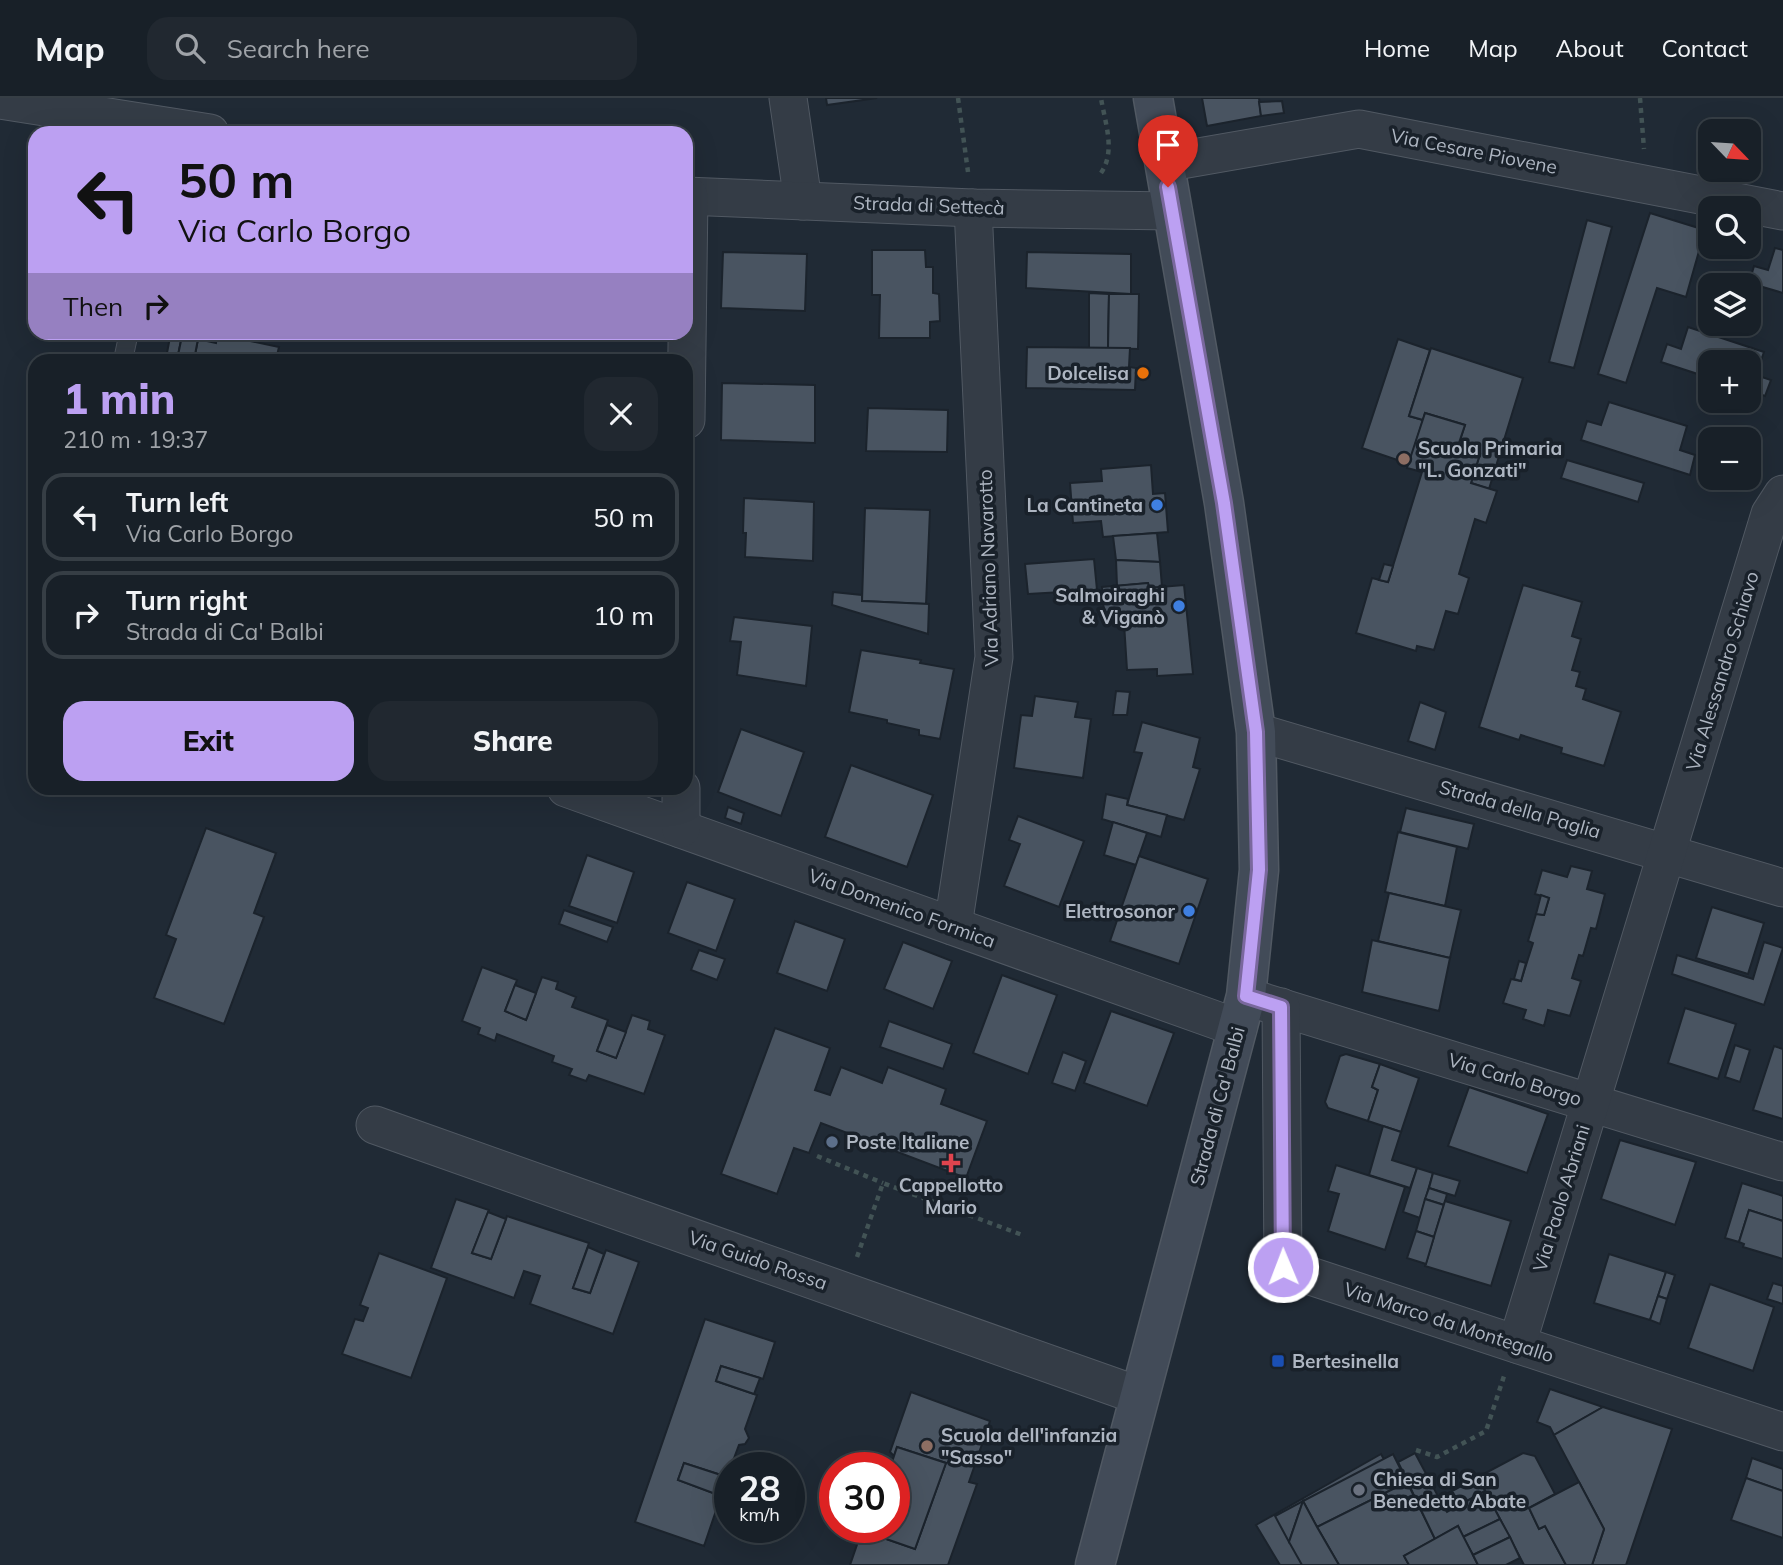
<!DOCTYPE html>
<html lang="en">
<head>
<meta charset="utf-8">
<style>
  :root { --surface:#182028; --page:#212830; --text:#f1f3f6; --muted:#9fa3a8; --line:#363e45; --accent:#bca0f2 }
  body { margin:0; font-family:Mulish,sans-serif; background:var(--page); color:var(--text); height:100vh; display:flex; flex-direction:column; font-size:26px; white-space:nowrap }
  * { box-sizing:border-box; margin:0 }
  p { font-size:23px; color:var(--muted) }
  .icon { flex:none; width:38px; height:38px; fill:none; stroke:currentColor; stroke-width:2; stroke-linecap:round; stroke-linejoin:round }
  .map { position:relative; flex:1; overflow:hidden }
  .panel { position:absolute; left:28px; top:256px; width:665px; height:441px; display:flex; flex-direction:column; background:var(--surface); border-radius:21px; box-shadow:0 7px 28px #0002,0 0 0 2px var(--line) }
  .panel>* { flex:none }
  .guide { position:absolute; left:28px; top:28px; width:665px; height:214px; border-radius:21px; box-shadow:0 7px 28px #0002,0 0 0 2px var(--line); background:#bca0f2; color:#111; overflow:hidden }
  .needle { width:46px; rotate:115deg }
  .controls { position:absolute; left:1698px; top:21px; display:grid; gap:14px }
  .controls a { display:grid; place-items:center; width:63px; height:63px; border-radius:14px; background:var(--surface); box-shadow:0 7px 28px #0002,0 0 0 2px var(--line); font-size:35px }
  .speed { position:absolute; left:714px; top:1354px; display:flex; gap:14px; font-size:35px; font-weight:700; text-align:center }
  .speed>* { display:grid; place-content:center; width:91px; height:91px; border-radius:50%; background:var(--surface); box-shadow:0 7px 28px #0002,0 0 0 2px var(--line); line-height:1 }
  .speed small { font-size:18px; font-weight:400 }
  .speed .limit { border:10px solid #d22; background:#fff; color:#111 }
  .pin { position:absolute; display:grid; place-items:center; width:60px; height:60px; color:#fff; margin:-72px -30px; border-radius:50% 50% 50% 0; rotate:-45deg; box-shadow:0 0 7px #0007 }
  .pin .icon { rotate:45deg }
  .me { position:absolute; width:77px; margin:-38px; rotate:359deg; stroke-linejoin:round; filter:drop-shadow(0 0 5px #0008) }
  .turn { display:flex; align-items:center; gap:24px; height:147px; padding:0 35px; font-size:32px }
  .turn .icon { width:91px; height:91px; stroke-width:2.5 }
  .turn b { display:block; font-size:49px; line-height:60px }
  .then { display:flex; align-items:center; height:66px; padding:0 35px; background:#0003; gap:14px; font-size:26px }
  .round { display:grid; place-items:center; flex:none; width:74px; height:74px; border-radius:21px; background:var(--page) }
  .summary { display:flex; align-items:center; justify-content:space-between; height:119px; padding:0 35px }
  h1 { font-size:42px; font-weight:800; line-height:52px; color:var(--accent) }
  .action { display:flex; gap:14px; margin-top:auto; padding:14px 35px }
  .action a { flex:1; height:80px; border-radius:21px; background:var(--accent); color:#111; font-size:28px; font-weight:800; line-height:80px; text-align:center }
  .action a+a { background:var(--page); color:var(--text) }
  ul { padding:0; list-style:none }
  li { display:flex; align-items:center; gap:21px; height:88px; margin:0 14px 10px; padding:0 21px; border:4px solid var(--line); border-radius:21px }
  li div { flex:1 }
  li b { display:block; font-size:26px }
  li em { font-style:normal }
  header { display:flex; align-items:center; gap:42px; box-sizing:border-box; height:98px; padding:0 35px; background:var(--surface); border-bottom:2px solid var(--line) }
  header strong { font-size:33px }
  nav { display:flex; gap:38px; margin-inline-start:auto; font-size:24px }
  .search { width:490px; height:63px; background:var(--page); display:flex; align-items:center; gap:18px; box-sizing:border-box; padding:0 24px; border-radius:21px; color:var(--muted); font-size:26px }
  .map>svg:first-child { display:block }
  .building { fill:#495461; stroke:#1b232c; stroke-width:2 }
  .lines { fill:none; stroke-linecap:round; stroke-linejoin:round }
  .lane-casing { stroke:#515963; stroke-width:20 }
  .street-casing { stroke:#515963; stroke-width:39 }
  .secondary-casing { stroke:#515963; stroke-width:41 }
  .path { stroke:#425355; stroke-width:4.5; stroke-dasharray:5 5; stroke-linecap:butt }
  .lane { stroke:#343c46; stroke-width:18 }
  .street { stroke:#343c46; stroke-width:37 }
  .secondary { stroke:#424b58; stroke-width:38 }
  .route-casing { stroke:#7a689d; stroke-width:18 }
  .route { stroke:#bca0f2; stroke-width:12 }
  .food-dot { fill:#e8710a; stroke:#19212a; stroke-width:2.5 }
  .education-dot { fill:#8d6e63; stroke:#19212a; stroke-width:2.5 }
  .shop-dot { fill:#3f7fe0; stroke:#19212a; stroke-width:2.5 }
  .service-dot { fill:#5c6f8a; stroke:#19212a; stroke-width:2.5 }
  .health-dot { fill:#e0444e; stroke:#19212a; stroke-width:2.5 }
  .transit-dot { fill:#1a4fb4; stroke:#19212a; stroke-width:2.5 }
  .worship-dot { fill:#6b7280; stroke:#19212a; stroke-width:2.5 }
  .labels { text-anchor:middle; stroke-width:7; stroke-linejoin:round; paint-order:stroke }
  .street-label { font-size:19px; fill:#aeb6c2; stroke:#19212a }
  .poi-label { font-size:19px; font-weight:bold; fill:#aeb6c2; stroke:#19212a; text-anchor:start }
</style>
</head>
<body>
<header>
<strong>Map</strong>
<div class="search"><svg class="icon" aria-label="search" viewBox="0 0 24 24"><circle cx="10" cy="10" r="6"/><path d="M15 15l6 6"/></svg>Search here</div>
<nav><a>Home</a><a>Map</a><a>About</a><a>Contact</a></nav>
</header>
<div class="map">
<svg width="1783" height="1467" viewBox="0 0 1783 1467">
  <rect width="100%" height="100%" fill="#202a35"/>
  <g class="building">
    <polygon points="826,0 877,0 827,7"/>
    <polygon points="1202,0 1259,0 1261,18 1207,28"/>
    <polygon points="1282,3 1284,15 1261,18 1259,4"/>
    <polygon points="1650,115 1705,132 1686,199 1657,190 1626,285 1598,276"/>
    <polygon points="1587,122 1612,129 1574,270 1549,264"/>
    <polygon points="1775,150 1783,152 1783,195 1749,185 1754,168 1768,172"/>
    <polygon points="872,152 925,152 926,169 933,169 933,195 939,196 940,223 930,224 930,240 879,240 880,197 872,197"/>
    <polygon points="723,154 807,156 805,213 721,210"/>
    <polygon points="1027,154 1131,156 1131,196 1026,190"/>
    <polygon points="1089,195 1109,196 1108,250 1089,250"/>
    <polygon points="1109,196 1139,196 1138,251 1108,250"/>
    <polygon points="1688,229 1764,254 1756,277 1771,282 1765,298 1748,292 1748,264 1710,264 1710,280 1661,264 1667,246 1681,251"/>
    <polygon points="171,234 239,234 238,241 217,236 216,245 182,238 177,262 166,260"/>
    <polygon points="217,236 279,249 276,262 194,262 198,241 216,245"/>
    <polygon points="182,238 198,241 194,262 177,262"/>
    <polygon points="1398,241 1430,252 1409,318 1423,322 1409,366 1362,350"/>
    <polygon points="1027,249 1130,250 1129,269 1136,270 1135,292 1026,290"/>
    <polygon points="1431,250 1523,280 1489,391 1471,385 1480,356 1458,348 1465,327 1425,315 1423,322 1409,318"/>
    <polygon points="722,285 815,287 815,345 721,342"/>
    <polygon points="1609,304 1687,328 1680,352 1695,357 1690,377 1581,342 1587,323 1601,327"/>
    <polygon points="868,310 948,312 947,354 866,353"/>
    <polygon points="1425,315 1465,327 1458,348 1480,356 1471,385 1497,393 1486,425 1475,421 1459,476 1469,480 1458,516 1446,513 1434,552 1417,548 1416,553 1356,535 1372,480 1388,484 1422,374 1407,370"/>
    <polygon points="1567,362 1644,385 1638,404 1561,380"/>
    <polygon points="1151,367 1153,396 1165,395 1168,434 1103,439 1101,423 1073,425 1070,385 1102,383 1101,371"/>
    <polygon points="744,400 814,404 813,463 745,459 746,435 743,435"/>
    <polygon points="865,410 930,412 926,506 862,503"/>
    <polygon points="1157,435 1160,464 1116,462 1113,438"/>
    <polygon points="1094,461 1097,492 1028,496 1025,466"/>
    <polygon points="1116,462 1160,464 1162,489 1149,490 1148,485 1117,488"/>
    <polygon points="1384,466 1393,468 1388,484 1379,482"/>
    <polygon points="1148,485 1149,490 1184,487 1193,576 1157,578 1157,571 1127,572 1124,525 1105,526 1102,489"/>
    <polygon points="1523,487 1582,504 1572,538 1581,541 1572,572 1580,574 1576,588 1586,591 1583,601 1621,614 1604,668 1561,655 1562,650 1521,637 1519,642 1479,629"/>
    <polygon points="833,494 862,497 862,503 929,506 928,536 832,507"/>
    <polygon points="734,519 812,528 806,588 737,577 741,544 730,543"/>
    <polygon points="861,552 921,562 920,565 954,571 940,641 919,637 919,632 887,625 887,622 849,614"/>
    <polygon points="1116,593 1130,594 1127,617 1113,617"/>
    <polygon points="1035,598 1078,604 1075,619 1091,621 1083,680 1014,670 1021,617 1032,618"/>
    <polygon points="1420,604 1446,614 1435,652 1408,643"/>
    <polygon points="1142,624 1200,640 1193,669 1200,671 1184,722 1127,707 1142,655 1134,654"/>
    <polygon points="741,631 804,654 781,718 718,694"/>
    <polygon points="851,667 933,697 907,769 825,739"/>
    <polygon points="1106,696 1128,701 1127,707 1167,717 1161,739 1102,721"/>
    <polygon points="728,709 744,715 741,726 725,720"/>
    <polygon points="1406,710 1474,726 1468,751 1400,734"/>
    <polygon points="1018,718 1084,743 1059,809 1004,788 1020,746 1009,742"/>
    <polygon points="1113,724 1147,735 1136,767 1104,757"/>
    <polygon points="206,730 276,755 254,815 264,819 224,926 154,900 176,841 166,837"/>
    <polygon points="1398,734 1457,749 1445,808 1385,794"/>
    <polygon points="587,757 634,774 617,825 569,808"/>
    <polygon points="1139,758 1208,781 1179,866 1110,843"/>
    <polygon points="1571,768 1592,773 1587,791 1605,796 1596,831 1591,830 1583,858 1579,857 1572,880 1581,883 1570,918 1548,912 1544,928 1523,921 1526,912 1503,905 1511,881 1521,883 1533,845 1528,843 1536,816 1544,817 1549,800 1535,796 1542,772 1567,779"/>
    <polygon points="687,784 735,801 716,853 668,835"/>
    <polygon points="1389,795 1461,812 1450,860 1378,843"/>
    <polygon points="1541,797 1549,800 1544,817 1536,816"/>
    <polygon points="1712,809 1764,825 1748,876 1696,860"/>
    <polygon points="564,812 613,829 607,844 559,826"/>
    <polygon points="795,823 845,841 827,893 777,875"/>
    <polygon points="1372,842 1450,860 1439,913 1362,894"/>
    <polygon points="903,844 952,863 933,911 884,891"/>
    <polygon points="1764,844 1783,850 1764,907 1672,876 1677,857 1753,881"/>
    <polygon points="699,852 725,861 717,882 691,872"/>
    <polygon points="1519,863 1526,865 1521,883 1514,881"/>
    <polygon points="482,869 517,882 505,913 526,922 542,879 558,884 556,891 576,899 572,909 608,922 597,953 616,960 632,917 650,923 648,931 665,937 644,996 589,977 586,983 569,977 572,971 552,964 554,958 497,936 495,943 478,936 480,930 462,923"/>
    <polygon points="1002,877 1057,897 1028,976 973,955"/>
    <polygon points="515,887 536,895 526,922 505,913"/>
    <polygon points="1685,910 1736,926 1718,981 1668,965"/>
    <polygon points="1111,913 1174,935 1147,1008 1084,985"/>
    <polygon points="889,923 952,946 943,971 880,949"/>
    <polygon points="607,927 626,934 616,960 597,953"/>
    <polygon points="775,930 830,950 815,992 830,997 841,969 882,985 888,969 946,991 941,1006 987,1023 966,1080 821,1025 809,1055 794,1050 777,1096 721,1076"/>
    <polygon points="1735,947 1750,952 1740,984 1725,979"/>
    <polygon points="1774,948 1783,951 1783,1021 1753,1012"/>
    <polygon points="1063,954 1086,963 1075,993 1052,985"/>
    <polygon points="1346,956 1380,966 1372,989 1378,992 1368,1023 1328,1010 1325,1004 1340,958"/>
    <polygon points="1380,966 1419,980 1401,1034 1368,1023 1378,992 1372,989"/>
    <polygon points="1469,989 1548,1016 1527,1075 1448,1048"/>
    <polygon points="1383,1028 1401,1034 1392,1062 1417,1070 1410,1090 1369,1077"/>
    <polygon points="1620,1042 1696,1064 1675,1127 1601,1101"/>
    <polygon points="1336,1067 1405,1089 1385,1152 1328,1133 1339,1096 1328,1093"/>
    <polygon points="1417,1070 1433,1075 1420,1120 1403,1114"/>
    <polygon points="1433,1075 1460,1083 1455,1098 1429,1090"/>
    <polygon points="1742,1085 1783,1098 1783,1123 1749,1112 1739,1144 1725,1140"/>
    <polygon points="1429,1090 1447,1096 1444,1107 1425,1101"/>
    <polygon points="456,1101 489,1112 472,1155 491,1161 507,1118 589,1145 573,1190 590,1195 606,1152 639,1164 613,1236 530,1206 540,1178 524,1173 514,1200 431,1170"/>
    <polygon points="1425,1101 1444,1107 1434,1139 1416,1133"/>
    <polygon points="1445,1103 1511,1123 1491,1188 1425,1168"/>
    <polygon points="1749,1112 1783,1123 1783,1161 1743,1149 1744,1146 1739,1144"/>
    <polygon points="488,1114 506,1121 491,1161 472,1155"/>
    <polygon points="1416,1133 1434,1139 1426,1166 1407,1160"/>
    <polygon points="588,1149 604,1156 590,1195 573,1190"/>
    <polygon points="379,1155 447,1180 411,1280 342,1256 355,1221 363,1223 368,1210 360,1207"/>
    <polygon points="1609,1156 1666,1174 1650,1222 1594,1205"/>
    <polygon points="1666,1174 1675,1177 1667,1201 1658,1198"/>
    <polygon points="1773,1185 1783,1188 1783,1206 1767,1201"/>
    <polygon points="1710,1186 1774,1209 1753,1273 1688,1250"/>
    <polygon points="1658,1198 1667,1201 1660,1226 1650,1222"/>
    <polygon points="705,1221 775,1244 763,1281 721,1268 716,1283 757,1297 745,1331 749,1340 745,1346 739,1347 727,1379 684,1365 678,1382 721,1398 704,1448 635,1424"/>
    <polygon points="721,1268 760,1280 754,1296 716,1283"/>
    <polygon points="1550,1291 1603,1309 1554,1337 1550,1329 1537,1324"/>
    <polygon points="911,1294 990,1323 969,1384 977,1386 948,1467 850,1467 860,1438 864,1439 866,1434 915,1451 946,1365 897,1349 894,1358 890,1354"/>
    <polygon points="1603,1309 1672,1331 1626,1467 1592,1467 1604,1431 1554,1337"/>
    <polygon points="897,1349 946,1365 915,1451 866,1434 868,1430 894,1430 894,1370 890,1370"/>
    <polygon points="1415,1355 1439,1400 1420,1410 1398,1364"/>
    <polygon points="1523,1355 1535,1358 1555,1396 1529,1410 1539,1431 1545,1428 1566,1467 1524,1467 1478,1379"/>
    <polygon points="1381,1356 1443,1467 1280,1467 1256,1427"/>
    <polygon points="1393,1356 1407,1384 1317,1429 1303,1403"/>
    <polygon points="1752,1360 1783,1371 1783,1393 1746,1380"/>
    <polygon points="684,1365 727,1379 721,1398 678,1382"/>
    <polygon points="1478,1379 1485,1393 1447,1414 1439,1400"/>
    <polygon points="1746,1380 1783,1393 1783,1440 1731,1422"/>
    <polygon points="1407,1384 1435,1441 1404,1458 1409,1467 1339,1467 1317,1429"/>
    <polygon points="1579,1384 1604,1431 1592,1467 1566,1467 1545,1428 1539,1431 1529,1410"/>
    <polygon points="1485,1393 1500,1421 1463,1439 1458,1428 1435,1441 1420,1410 1439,1400 1447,1414"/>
    <polygon points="1303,1403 1289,1444 1275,1418"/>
    <polygon points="1303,1403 1317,1429 1339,1467 1302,1467 1289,1444"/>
    <polygon points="1500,1421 1510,1439 1473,1457 1463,1439"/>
    <polygon points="1458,1428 1478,1467 1409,1467 1404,1458"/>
    <polygon points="1510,1439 1520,1460 1506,1467 1478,1467 1473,1457"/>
  </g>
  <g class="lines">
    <g class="lane-casing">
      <polyline id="lane" points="123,262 129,234"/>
    </g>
    <g class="street-casing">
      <g id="street">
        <polyline points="788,0 803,103"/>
        <polyline points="0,2 210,35"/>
        <polyline points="1164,65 1359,31 1783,113"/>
        <polyline points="686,98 973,110 1173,113"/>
        <polyline points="686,322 689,98"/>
        <polyline points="1256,634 1783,790"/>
        <polyline points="566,690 1238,930"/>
        <polyline points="681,731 681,690"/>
        <polyline points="953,828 994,559 973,110"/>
        <polyline points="1260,903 1783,1064"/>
        <polyline points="1281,909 1283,1169 1783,1334"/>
        <polyline points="375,1027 1140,1298"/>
        <polyline points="1517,1246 1770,416 1783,396"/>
      </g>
    </g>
    <g class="secondary-casing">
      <polyline id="secondary" points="1095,1467 1246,898 1259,772 1256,634 1224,405 1153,0"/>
    </g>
    <g class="path">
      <polyline points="958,0 968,74"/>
      <polyline points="1640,0 1644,51"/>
      <path d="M1101 75C1116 53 1105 25 1101 0"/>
      <polyline points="817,1058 883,1085"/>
      <polyline points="857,1159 883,1085 1025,1138"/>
      <polyline points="1416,1352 1437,1359 1486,1333 1504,1278"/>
    </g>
    <use href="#lane" class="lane"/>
    <use href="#street" class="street"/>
    <use href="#secondary" class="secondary"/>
  </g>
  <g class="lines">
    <g class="route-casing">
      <polyline id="route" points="1168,89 1224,405 1256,634 1259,772 1246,898 1281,909 1283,1169"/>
    </g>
    <use href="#route" class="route"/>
  </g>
  <circle class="food-dot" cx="1143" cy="275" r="7"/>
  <g class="education-dot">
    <circle cx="1404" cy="361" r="7"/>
    <circle cx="927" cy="1348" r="7"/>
  </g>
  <g class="shop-dot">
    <circle cx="1157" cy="407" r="7"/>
    <circle cx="1179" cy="508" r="7"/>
    <circle cx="1189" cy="813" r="7"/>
  </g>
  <circle class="service-dot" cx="832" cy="1044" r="7"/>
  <path class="health-dot" d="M947.5 1054.5h7v7h7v7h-7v7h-7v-7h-7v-7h7z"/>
  <rect class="transit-dot" x="1271" y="1256" width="14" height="14" rx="3.5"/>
  <circle class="worship-dot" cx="1359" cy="1392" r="7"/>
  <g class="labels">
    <g class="street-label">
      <text transform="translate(1474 53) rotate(11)" y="7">Via Cesare Piovene</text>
      <text transform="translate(929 107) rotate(2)" y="7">Strada di Settecà</text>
      <text transform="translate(988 470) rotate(-92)" y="7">Via Adriano Navarotto</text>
      <text transform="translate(1722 573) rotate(-73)" y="7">Via Alessandro Schiavo</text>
      <text transform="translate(1520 711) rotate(16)" y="7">Strada della Paglia</text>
      <text transform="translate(902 810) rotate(20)" y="7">Via Domenico Formica</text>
      <text transform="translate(1515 981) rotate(17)" y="7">Via Carlo Borgo</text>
      <text transform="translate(1217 1008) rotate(-75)" y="7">Strada di Ca' Balbi</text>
      <text transform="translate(1561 1100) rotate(-73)" y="7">Via Paolo Abriani</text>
      <text transform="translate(758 1162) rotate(19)" y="7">Via Guido Rossa</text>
      <text transform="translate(1449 1224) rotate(18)" y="7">Via Marco da Montegallo</text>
    </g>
    <g class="poi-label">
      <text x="1129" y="282" text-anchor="end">Dolcelisa</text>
      <text x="1418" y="357">Scuola Primaria<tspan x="1418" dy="22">"L. Gonzati"</tspan></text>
      <text x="1143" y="414" text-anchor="end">La Cantineta</text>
      <text x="1165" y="504" text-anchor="end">Salmoiraghi<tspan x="1165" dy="22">&amp; Viganò</tspan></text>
      <text x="1175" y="820" text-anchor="end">Elettrosonor</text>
      <text x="846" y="1051">Poste Italiane</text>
      <text x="951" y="1094" text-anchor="middle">Cappellotto<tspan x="951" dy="22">Mario</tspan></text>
      <text x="1292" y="1270">Bertesinella</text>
      <text x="941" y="1344">Scuola dell'infanzia<tspan x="941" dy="22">"Sasso"</tspan></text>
      <text x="1373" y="1388">Chiesa di San<tspan x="1373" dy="22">Benedetto Abate</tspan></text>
    </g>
  </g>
</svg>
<div class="controls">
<a><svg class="needle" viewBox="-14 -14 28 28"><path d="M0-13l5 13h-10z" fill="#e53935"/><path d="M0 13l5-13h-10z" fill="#9fa3a8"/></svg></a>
<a><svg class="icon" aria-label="search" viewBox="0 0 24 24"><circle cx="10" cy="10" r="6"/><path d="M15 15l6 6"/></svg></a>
<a><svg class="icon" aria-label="layers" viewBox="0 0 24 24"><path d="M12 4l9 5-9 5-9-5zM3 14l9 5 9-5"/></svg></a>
<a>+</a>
<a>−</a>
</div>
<div class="speed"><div>28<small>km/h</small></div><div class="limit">30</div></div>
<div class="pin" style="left:1168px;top:89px;background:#d93025"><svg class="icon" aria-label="arrive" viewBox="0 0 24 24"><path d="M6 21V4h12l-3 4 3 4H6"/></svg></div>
<svg class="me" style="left:1283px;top:1169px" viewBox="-20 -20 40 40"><circle r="17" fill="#bca0f2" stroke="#fff" stroke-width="3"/><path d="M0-11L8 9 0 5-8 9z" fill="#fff"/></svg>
<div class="guide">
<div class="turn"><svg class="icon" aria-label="left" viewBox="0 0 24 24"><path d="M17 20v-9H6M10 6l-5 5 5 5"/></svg><div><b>50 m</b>Via Carlo Borgo</div></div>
<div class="then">Then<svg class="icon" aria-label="right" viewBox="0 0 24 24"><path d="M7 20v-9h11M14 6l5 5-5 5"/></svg></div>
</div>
<section class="panel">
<div class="summary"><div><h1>1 min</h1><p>210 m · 19:37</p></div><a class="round"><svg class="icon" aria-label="close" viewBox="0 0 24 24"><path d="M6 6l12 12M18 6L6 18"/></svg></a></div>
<ul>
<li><svg class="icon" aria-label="left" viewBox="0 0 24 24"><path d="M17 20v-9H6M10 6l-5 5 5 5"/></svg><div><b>Turn left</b><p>Via Carlo Borgo</p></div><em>50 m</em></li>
<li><svg class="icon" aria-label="right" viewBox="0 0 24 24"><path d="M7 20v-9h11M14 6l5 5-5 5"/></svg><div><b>Turn right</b><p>Strada di Ca' Balbi</p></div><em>10 m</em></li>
</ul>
<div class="action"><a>Exit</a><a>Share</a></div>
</section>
</div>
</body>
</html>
